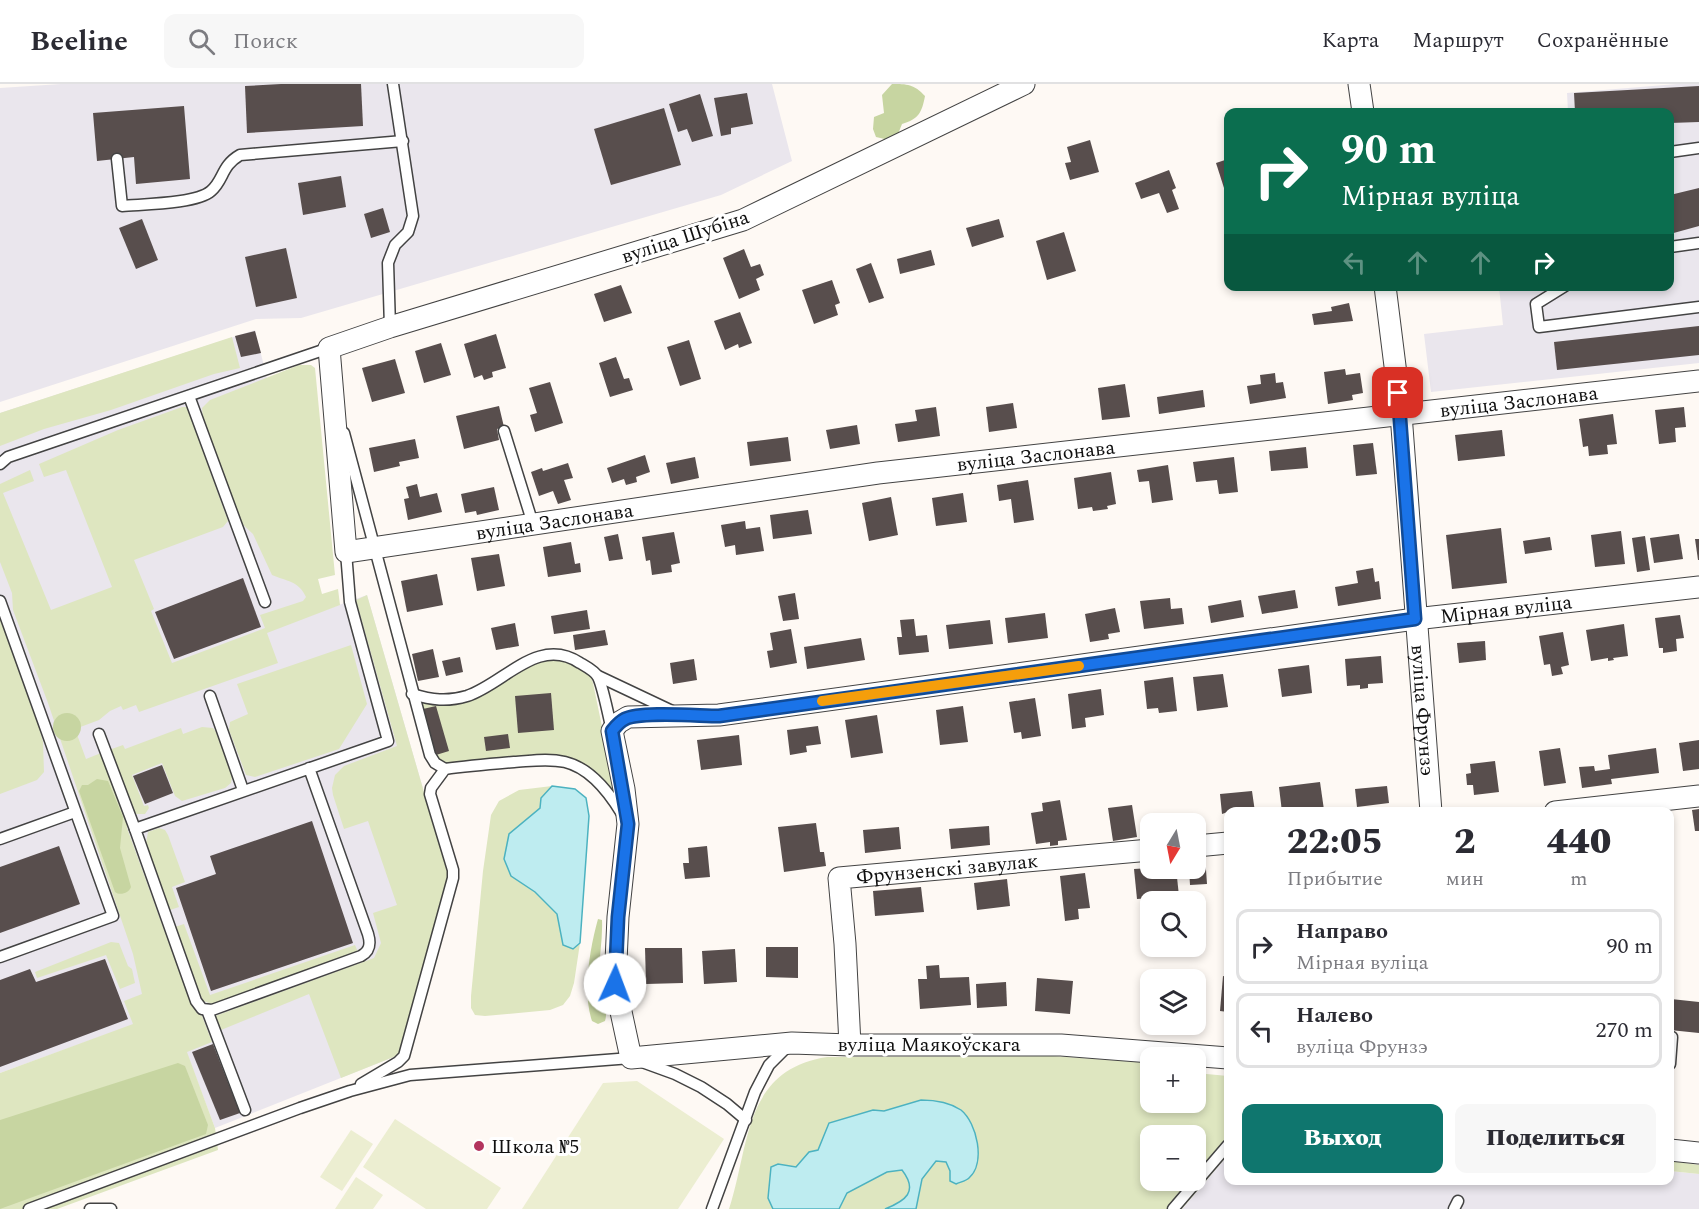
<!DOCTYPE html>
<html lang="ru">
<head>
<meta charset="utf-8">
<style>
  :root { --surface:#fff; --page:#f7f7f7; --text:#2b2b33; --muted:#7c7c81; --line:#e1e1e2; --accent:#0f766e }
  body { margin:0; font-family:Spectral,serif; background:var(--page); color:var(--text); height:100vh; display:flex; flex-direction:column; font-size:22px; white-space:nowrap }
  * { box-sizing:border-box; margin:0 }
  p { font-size:20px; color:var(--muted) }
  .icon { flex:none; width:33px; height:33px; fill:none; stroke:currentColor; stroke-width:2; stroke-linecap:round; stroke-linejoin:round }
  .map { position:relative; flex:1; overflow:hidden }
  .details { position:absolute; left:1224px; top:723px; width:450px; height:378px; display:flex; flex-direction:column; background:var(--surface); border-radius:12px; box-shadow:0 3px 9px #0003 }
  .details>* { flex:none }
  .top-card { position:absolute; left:1224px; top:24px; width:450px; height:183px; border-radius:12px; box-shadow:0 3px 9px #0003; background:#0b6e4f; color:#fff; overflow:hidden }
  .needle { width:39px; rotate:190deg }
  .tools { position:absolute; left:1140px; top:729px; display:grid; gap:12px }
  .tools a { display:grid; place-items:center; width:66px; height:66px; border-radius:12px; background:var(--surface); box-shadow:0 3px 9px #0003; font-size:30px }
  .pin { position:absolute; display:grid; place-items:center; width:51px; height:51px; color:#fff; margin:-26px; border-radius:12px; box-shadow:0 3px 9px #0006 }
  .me { position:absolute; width:66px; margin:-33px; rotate:2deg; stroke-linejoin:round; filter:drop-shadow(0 0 4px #0008) }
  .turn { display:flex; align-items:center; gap:21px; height:126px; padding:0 18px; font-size:27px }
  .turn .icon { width:78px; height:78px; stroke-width:2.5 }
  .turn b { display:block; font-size:42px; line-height:51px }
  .lanes { display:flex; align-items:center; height:57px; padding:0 18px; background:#0003; justify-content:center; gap:30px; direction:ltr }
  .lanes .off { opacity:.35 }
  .eta { display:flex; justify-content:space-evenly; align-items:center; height:102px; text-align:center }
  .eta b { font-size:36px; font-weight:800; line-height:42px }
  .button { display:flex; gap:12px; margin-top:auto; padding:12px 18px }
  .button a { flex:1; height:69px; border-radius:12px; background:var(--accent); color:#fff; font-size:24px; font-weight:800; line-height:69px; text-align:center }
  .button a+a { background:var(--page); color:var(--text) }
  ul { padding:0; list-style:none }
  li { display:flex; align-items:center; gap:18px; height:75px; margin:0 12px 9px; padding:0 6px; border:3px solid var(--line); border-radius:12px }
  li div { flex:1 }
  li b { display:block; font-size:22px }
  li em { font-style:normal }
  header { display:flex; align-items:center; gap:36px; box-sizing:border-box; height:84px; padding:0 30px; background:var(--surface); border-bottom:2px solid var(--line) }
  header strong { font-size:28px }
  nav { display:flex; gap:33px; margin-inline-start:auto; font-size:21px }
  .search { width:420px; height:54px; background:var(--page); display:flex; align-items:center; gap:15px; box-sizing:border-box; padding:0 21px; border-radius:12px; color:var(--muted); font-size:22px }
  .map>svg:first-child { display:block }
  .industrial { fill:#eae6ed }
  .green { fill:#dee6c0; fill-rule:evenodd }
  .forest { fill:#c7d5a1 }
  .pitch { fill:#eceed1 }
  .water { fill:#beecf0; stroke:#4cb2c0; stroke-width:1.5 }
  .building { fill:#584e4d }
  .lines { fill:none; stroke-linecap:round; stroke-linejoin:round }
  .lane-casing { stroke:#434343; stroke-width:13 }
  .street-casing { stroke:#434343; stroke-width:23 }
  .lane { stroke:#fff; stroke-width:10 }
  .street { stroke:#fff; stroke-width:21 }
  .route-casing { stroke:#114b97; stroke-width:15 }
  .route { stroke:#1a73e8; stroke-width:10 }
  .slow { stroke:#f59e0b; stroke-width:10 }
  .poi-dot { fill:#b3355e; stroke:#fff; stroke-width:2 }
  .labels { text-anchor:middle; stroke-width:6; stroke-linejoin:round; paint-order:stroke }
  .street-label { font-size:20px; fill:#101010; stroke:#fff }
  .poi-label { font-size:20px; fill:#101010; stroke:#fff; text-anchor:start }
</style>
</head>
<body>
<header>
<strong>Beeline</strong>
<div class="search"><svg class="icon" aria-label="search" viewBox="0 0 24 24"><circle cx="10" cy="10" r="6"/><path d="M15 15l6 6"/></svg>Поиск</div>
<nav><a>Карта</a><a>Маршрут</a><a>Сохранённые</a></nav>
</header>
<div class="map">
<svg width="1699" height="1125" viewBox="0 0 1699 1125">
  <rect width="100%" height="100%" fill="#fef9f4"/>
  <g class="industrial">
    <polygon points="61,0 772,0 792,77 721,111 301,234 256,235 0,318 0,4"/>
    <polygon points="1677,0 1699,0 1699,279 1431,308 1424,250 1503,241 1499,203 1670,202 1670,28 1568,28 1567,9"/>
    <polygon points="255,246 325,526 367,511 448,791 401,970 215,1044 171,927 0,989 0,329"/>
    <polygon points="1228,1071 1228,1096 1670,1096 1670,1087 1699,1090 1699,1125 1182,1125"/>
  </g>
  <g class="green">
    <polygon points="232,253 240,284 214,290 111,326 44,345 0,362 0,329"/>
    <path d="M299 281H311L315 284 335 491 318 495 322 510 338 505 340 521 267 549 278 579 139 628 136 621 123 626 121 622 110 627 99 636 75 645 86 675 101 669 127 735V744L191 920 197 929 202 932 212 958 187 968 215 1044 218 1066 57 1125H0V989L133 940 124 917 142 910 133 870 48 619 13 526 12 509 0 478V400L30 386 34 397 3 409 51 526 112 503 66 386 44 393 39 380 118 346 182 323H187L228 437 223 443 134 476 154 525 151 527 172 579 265 544 260 531 303 517 306 513C299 497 286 497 272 491L253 450 239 437 203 336 202 324 210 316Z"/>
    <polygon points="367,511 448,791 401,970 341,994 309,910 221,946 215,932 374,874 381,859 373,829 397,821 368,737 344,745 333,711 332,704 335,691 344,682 397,662 356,516"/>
    <polygon points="0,535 38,639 43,658 44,688 37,696 0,710"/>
    <polygon points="351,561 367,620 339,665 255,693 246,691 229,646 230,638 248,630 237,600"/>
    <polygon points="553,571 587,583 593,599 619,725 612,713 567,678 445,685 435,679 413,610 450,616"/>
    <polygon points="202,643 213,644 216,648 232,693 231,699 225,704 182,717 175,712 162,679 132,691 144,722 148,721 149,724 145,730 136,730 109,666 123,661 125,665 181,644 183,650"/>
    <polygon points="552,702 541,714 540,724 509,750 511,792 535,808 557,830 563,861 573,865 580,859 574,899 570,912 563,921 550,926 485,932 475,931 471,924 471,912 483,787 491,731 499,717 519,706"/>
    <polygon points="159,744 165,746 168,751 185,798 172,803 179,823 170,826 146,759 148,748"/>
    <polygon points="184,840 210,911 355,861 358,868 212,920 203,917 200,911 175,843"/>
    <polygon points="111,858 119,859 128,882 132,885 135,899 120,905 106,871 37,894 35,888"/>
    <path d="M1053 972 1150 979V1018H1196V989L1228 992V1071L1182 1125H729C750 1061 743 986 827 973ZM1150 1052H1196V1096H1150Z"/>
    <polygon points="1670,1077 1699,1081 1699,1090 1670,1087"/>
  </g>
  <g class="forest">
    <path d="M892 0C907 0 914 0 925 12 922 28 919 35 902 40L898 50 889 56 876 53 873 45 874 33 884 29 882 11Z"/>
    <circle cx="67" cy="643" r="14"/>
    <path d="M97 695 108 697 123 733 120 764 131 803C129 809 120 812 115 808L79 707 82 701H88Z"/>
    <path d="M598 835 602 836C603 857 598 878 599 899 600 913 609 924 605 937L598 940 592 937C582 908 590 864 598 835Z"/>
    <polygon points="178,979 185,982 208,1041 206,1050 0,1125 0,1036"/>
  </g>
  <g class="pitch">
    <polygon points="637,997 724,1055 678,1125 522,1125 603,999"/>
    <polygon points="395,1035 501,1104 487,1125 426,1125 363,1083"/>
    <polygon points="351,1046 373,1060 342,1107 320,1093"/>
    <polygon points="356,1093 383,1111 373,1125 335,1125"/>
  </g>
  <g class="water">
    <polygon points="552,702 575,705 586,714 589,732 580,859 573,865 563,861 557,830 535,808 511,792 504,775 509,750 540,724 541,714"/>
    <path d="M921 1016C934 1016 949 1018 961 1026 977 1039 986 1079 969 1094 966 1097 960 1098 956 1100L950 1097V1087L946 1078 936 1077 922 1095 916 1125H885C905 1117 919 1108 902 1086L887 1088 847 1109 839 1125H773L768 1114 771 1083 778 1080 796 1083 809 1068 818 1066 829 1039 873 1026 884 1027Z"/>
  </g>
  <g class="building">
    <polygon points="281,0 361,0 363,42 247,49 245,2"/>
    <polygon points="1699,2 1699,38 1670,39 1670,28 1575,28 1574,9"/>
    <polygon points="747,9 753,40 731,44 731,50 721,52 714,14"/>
    <polygon points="700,10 713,52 692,58 687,45 678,48 669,20"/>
    <polygon points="184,22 190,95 136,100 134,73 97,77 93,29"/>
    <polygon points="664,24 681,81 611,101 594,45"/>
    <polygon points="1090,56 1099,88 1070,96 1065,79 1071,78 1067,63"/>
    <polygon points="1228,75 1228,106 1225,107 1216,79"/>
    <polygon points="1169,86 1176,104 1172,106 1179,125 1167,129 1159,109 1141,115 1135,99"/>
    <polygon points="341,92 346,123 303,131 298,99"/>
    <polygon points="1699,104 1699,142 1670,150 1670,111"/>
    <polygon points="383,124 390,148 371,154 364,130"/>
    <polygon points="142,135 158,176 136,185 119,144"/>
    <polygon points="999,135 1004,153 972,163 966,144"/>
    <polygon points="1064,148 1076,187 1047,196 1036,157"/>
    <polygon points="286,164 297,214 256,223 245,173"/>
    <polygon points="744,165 751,183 760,180 764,191 756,195 760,206 739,215 723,174"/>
    <polygon points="931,166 935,181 900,190 897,175"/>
    <polygon points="871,179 884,214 869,219 856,185"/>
    <polygon points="832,196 840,219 835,221 838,231 814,240 802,206"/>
    <polygon points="621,201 632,229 604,238 594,210"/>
    <polygon points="1349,219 1353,237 1314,241 1312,230 1332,227 1331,223"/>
    <polygon points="740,228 752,259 739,264 738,260 725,266 714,237"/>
    <polygon points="1699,242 1699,271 1557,286 1554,258"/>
    <polygon points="255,247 261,269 241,273 235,252"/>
    <polygon points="496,250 506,284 492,288 493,293 484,296 482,291 474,294 464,260"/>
    <polygon points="689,256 701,295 680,302 667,263"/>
    <polygon points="441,259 451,291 424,299 415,267"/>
    <polygon points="616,273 624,295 629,294 633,306 610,313 599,279"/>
    <polygon points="395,275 405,309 372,318 362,284"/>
    <polygon points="1345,285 1346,291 1360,289 1363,309 1352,311 1353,316 1328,320 1324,288"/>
    <polygon points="1275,289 1276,299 1283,298 1286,314 1250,320 1247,302 1261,300 1260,291"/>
    <polygon points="550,298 563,339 535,348 530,331 537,329 529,304"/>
    <polygon points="1125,300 1130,333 1102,336 1098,304"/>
    <polygon points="1203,306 1205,323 1159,330 1157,313"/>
    <polygon points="1013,319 1017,344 989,348 986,323"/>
    <polygon points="499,322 504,343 497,345 499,356 464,365 456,332"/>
    <polygon points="936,323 940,352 898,358 895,340 917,337 915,326"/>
    <polygon points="1684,323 1686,343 1675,344 1676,358 1659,360 1655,326"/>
    <polygon points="1613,330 1617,360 1607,361 1608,370 1589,372 1588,362 1583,363 1579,335"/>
    <polygon points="857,341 860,360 830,365 826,346"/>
    <polygon points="1502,346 1505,372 1458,377 1455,351"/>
    <polygon points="788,353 791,377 750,382 747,358"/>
    <polygon points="415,355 419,374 399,378 400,382 374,388 369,364"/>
    <polygon points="1373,359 1377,390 1356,392 1353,361"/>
    <polygon points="1306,363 1308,384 1271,387 1269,367"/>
    <polygon points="645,371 650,388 636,393 637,398 626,401 624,395 612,399 607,384"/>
    <polygon points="695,373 699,394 671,400 666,379"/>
    <polygon points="1234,373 1238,408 1219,410 1217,396 1196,398 1193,378"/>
    <polygon points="568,379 573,394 564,396 571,416 558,420 553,407 539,412 531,388 542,384 543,387"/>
    <polygon points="1168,381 1173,416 1152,419 1149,397 1139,398 1137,386"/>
    <polygon points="1111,388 1116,420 1107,422 1108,425 1093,427 1092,423 1078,425 1074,394"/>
    <polygon points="1028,396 1034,436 1014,439 1011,415 999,417 997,401"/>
    <polygon points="417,400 420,413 437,409 442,428 408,436 404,415 409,414 406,403"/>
    <polygon points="494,403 499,426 477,431 476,427 465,429 461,410"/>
    <polygon points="963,409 967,438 936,442 932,414"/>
    <polygon points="891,413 898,451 869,457 862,419"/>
    <polygon points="808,426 812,450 773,455 770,431"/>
    <polygon points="745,437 746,445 760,443 764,467 736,471 735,461 725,463 721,441"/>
    <polygon points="1501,444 1507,499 1452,505 1446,451"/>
    <polygon points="1621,447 1625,480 1595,483 1591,451"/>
    <polygon points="674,448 680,479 671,481 672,488 652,491 650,476 646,477 642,453"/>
    <polygon points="618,450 623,475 609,477 604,453"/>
    <polygon points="1679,450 1683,475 1654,479 1650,454"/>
    <polygon points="1645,452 1650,486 1637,488 1632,454"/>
    <polygon points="1550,453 1552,466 1525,470 1523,457"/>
    <polygon points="1695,455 1699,455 1699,476 1698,476"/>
    <polygon points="571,458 575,480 580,479 581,488 548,493 543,463"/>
    <polygon points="499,470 505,502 477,507 471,474"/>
    <polygon points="1373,484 1375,498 1379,497 1381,515 1338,522 1335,503 1358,499 1356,487"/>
    <polygon points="437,490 443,521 407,528 401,497"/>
    <polygon points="243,494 261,543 174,575 155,528"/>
    <polygon points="1295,506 1298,524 1262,530 1258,512"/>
    <polygon points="795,509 799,535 783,537 778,512"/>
    <polygon points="1170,514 1171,525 1182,524 1184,540 1144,545 1140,517"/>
    <polygon points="1241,516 1244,533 1211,539 1208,522"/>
    <polygon points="1115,524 1120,548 1108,550 1109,555 1090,558 1085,530"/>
    <polygon points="587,526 590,545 554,550 551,532"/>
    <polygon points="1045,529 1048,554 1008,559 1005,534"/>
    <polygon points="1680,531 1684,554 1676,555 1677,567 1663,569 1663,564 1659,564 1655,534"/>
    <polygon points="914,535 916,552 927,551 929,568 899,571 897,553 902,553 900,536"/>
    <polygon points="990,536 993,560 949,565 946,541"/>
    <polygon points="515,539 519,562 496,566 491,544"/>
    <polygon points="1624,540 1628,572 1613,574 1614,576 1608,577 1608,574 1591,577 1586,546"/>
    <polygon points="791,545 797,579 770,584 767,567 773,566 770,549"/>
    <polygon points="605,546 608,561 575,566 573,551"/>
    <polygon points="1563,548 1569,581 1561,583 1563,590 1552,592 1550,580 1544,581 1539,552"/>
    <polygon points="861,554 865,576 807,585 804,563"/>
    <polygon points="1485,557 1486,576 1459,579 1457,559"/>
    <polygon points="433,565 439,593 418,597 412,570"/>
    <polygon points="1381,572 1383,599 1368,600 1368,604 1360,605 1360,601 1347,602 1345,575"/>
    <polygon points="460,573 463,588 446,592 442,577"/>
    <polygon points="694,575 697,596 673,600 670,579"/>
    <polygon points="1309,581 1312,609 1282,613 1278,585"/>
    <polygon points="1223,590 1228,623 1197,627 1193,593"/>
    <polygon points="1173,593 1177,627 1159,629 1158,624 1147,625 1144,597"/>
    <polygon points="1101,605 1104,631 1085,634 1086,643 1072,645 1068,610"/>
    <polygon points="551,609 554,646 518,649 515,612"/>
    <polygon points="1035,614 1041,652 1022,655 1021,648 1014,649 1009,618"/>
    <polygon points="436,622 449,667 436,671 423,625"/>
    <polygon points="963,622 968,658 940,661 936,626"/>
    <polygon points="877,631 883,669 851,674 845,636"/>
    <polygon points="818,642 821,660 806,662 807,668 790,671 787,646"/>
    <polygon points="508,650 510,664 486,667 484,653"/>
    <polygon points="739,651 742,681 701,686 697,656"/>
    <polygon points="1699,656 1699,685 1683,687 1679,659"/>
    <polygon points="1560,664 1566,699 1544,702 1539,667"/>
    <polygon points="1656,664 1659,689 1611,695 1612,700 1582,704 1579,683 1594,682 1595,687 1610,685 1608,671"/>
    <polygon points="1495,677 1499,708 1474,711 1473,701 1467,701 1466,690 1471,689 1470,680"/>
    <polygon points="162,681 173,709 145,720 133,692"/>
    <polygon points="1320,698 1324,726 1282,728 1279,703"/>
    <polygon points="1387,702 1389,719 1357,723 1355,705"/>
    <polygon points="1252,707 1255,728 1228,728 1222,730 1220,710"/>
    <polygon points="1060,716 1067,756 1058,757 1058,761 1050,762 1050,758 1036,760 1031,729 1043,727 1042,719"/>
    <polygon points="1132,721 1137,753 1113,757 1108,724"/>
    <polygon points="1699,725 1699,747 1695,747 1692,726"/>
    <polygon points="312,737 353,859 211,907 176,804 216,790 210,772"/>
    <polygon points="816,739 820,768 824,768 826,782 784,788 778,743"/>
    <polygon points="989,742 990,761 951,765 949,745"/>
    <polygon points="899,743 901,765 865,769 863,746"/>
    <polygon points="59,762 80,820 0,849 0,783"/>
    <polygon points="707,762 710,793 685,795 683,779 689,779 688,764"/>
    <polygon points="1205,771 1207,800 1190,801 1189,784 1196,784 1196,772"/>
    <polygon points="1150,784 1176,784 1179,812 1137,815 1134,785"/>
    <polygon points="1085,789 1090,824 1078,825 1079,835 1065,837 1060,792"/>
    <polygon points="1007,795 1010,822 977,826 974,799"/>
    <polygon points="921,803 924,828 875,832 873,807"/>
    <polygon points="766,863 798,863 798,894 766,893"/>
    <polygon points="645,864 682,864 683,899 646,900"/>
    <polygon points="735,865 737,898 704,900 702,867"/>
    <polygon points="105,875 128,935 0,983 0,896 30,885 36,898"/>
    <polygon points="939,881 940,894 969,893 971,921 920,925 918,895 927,895 926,882"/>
    <polygon points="1223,892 1228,893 1228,928 1220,927"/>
    <polygon points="1037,894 1073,897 1070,930 1035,927"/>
    <polygon points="1143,895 1150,895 1150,933 1143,934"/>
    <polygon points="1006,898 1007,922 977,924 976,900"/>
    <polygon points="1671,915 1699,918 1699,949 1670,946"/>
    <polygon points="213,960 240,1029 220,1036 192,968"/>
  </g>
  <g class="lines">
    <g class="lane-casing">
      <g id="lane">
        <polyline points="1670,68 1699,64"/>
        <path d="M117 75 122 122C143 120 196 120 211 107 224 96 221 82 240 71L403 57"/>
        <polyline points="1670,163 1699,159"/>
        <polyline points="1565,202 1536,220 1539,243 1699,223"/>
        <polyline points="390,243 388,179 395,161 408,148 413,132 393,0"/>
        <polyline points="189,312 265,518"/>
        <polyline points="504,347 533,440"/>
        <polyline points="344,349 430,671 435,679 445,685"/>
        <polyline points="0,380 8,373 329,264"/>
        <polyline points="0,517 113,832 0,873"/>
        <polyline points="598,592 672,627"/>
        <path d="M412 610C432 616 447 618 467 612 504 600 538 551 580 579 585 582 595 587 598 593 603 603 609 634 612 647"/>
        <polyline points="210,612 243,706"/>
        <polyline points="99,650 135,745"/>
        <path d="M309 684 368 850C371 860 370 867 361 872L212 926 202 925 196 917 135 745 388 657 350 518 346 468"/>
        <polyline points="0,755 75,728"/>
        <polyline points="207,926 245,1026"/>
        <polyline points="1670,980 1672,953"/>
        <path d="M361 1000 398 978 404 972 453 794V786L430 710 431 704 445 685C468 682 491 680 514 678 531 677 548 674 565 678 590 684 610 710 622 730"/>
        <polyline points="29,1125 300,1024 350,1007 410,991 631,974 675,990 701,1003 727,1020 746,1036"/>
        <polyline points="90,1125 111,1125"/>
        <polyline points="712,1125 755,1008 769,981 789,961"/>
        <polyline points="1173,1125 1228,1061"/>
        <polyline points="1454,1125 1458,1117"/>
      </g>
    </g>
    <g class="street-casing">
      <g id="street">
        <path id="s1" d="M1024 0 743 136 390 243 329 264 346 468 878 389 1699 297"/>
        <polyline points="1359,0 1363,28"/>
        <path id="s2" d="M1385 202 1401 330 1431 728"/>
        <polyline points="1555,728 1699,712"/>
        <polyline points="1196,762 1228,759"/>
        <path id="s3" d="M850 961 845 860 839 794 1150 766"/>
        <path id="s4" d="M1228 974 1061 961H850L792 959 631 974 615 900 618 833 628 740 624 705 612 647 618 639 628 633 719 631 1415 535 1699 503"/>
        <polyline points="1670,1066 1699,1069"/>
      </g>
    </g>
    <use href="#lane" class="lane"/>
    <use href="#street" class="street"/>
  </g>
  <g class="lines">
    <g class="route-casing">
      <path id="route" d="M615 900 618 833 628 740 612 647C616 642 619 638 625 635 641 627 699 632 719 632L1415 535 1398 309"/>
    </g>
    <use href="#route" class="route"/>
    <polyline class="slow" points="822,617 1079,582"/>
  </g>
  <circle class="poi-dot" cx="479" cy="1062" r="6"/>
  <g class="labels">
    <g class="street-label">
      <text transform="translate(685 152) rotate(-18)" y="7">вуліца Шубіна</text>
      <text dy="7" stroke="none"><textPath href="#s1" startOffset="2133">вуліца Заслонава</textPath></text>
      <text dy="7" stroke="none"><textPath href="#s1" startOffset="1647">вуліца Заслонава</textPath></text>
      <text dy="7" stroke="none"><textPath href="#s1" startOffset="1161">вуліца Заслонава</textPath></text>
      <text dy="7" stroke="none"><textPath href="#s4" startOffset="1836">Мірная вуліца</textPath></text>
      <text dy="7" stroke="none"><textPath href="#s2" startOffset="426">вуліца Фрунзэ</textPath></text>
      <text dy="7" stroke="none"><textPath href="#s3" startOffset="276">Фрунзенскі завулак</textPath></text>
      <text x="929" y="967">вуліца Маякоўскага</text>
    </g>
    <g class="poi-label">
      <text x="491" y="1069">Школа №5</text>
    </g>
  </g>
</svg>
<div class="tools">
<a><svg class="needle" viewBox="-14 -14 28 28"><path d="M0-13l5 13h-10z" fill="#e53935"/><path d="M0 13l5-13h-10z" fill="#7c7c81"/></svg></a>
<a><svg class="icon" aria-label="search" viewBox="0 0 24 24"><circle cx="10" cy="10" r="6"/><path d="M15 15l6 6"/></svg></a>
<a><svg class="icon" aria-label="layers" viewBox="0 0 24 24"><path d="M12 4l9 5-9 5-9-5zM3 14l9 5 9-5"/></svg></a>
<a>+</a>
<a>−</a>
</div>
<div class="pin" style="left:1398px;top:309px;background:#d93025"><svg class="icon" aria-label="arrive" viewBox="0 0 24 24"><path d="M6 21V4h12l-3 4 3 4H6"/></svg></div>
<svg class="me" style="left:615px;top:900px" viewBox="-20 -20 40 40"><circle r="19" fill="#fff"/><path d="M0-13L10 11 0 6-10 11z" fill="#1a73e8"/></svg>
<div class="top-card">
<div class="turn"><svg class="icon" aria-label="right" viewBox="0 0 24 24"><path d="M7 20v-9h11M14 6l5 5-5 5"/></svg><div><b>90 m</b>Мірная вуліца</div></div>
<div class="lanes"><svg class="icon off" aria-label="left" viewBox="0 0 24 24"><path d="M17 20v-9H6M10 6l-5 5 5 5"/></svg><svg class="icon off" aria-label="ahead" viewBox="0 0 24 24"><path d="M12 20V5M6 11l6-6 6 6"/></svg><svg class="icon off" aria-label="ahead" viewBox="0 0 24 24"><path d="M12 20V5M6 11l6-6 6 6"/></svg><svg class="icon" aria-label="right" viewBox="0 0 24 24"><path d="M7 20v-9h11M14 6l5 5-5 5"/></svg></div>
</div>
<section class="details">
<div class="eta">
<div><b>22:05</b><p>Прибытие</p></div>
<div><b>2</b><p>мин</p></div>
<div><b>440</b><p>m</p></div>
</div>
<ul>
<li><svg class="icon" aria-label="right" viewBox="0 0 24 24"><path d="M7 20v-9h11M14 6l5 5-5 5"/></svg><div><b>Направо</b><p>Мірная вуліца</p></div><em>90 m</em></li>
<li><svg class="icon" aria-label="left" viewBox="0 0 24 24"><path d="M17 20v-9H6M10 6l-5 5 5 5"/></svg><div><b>Налево</b><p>вуліца Фрунзэ</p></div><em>270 m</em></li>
</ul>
<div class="button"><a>Выход</a><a>Поделиться</a></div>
</section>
</div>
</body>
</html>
